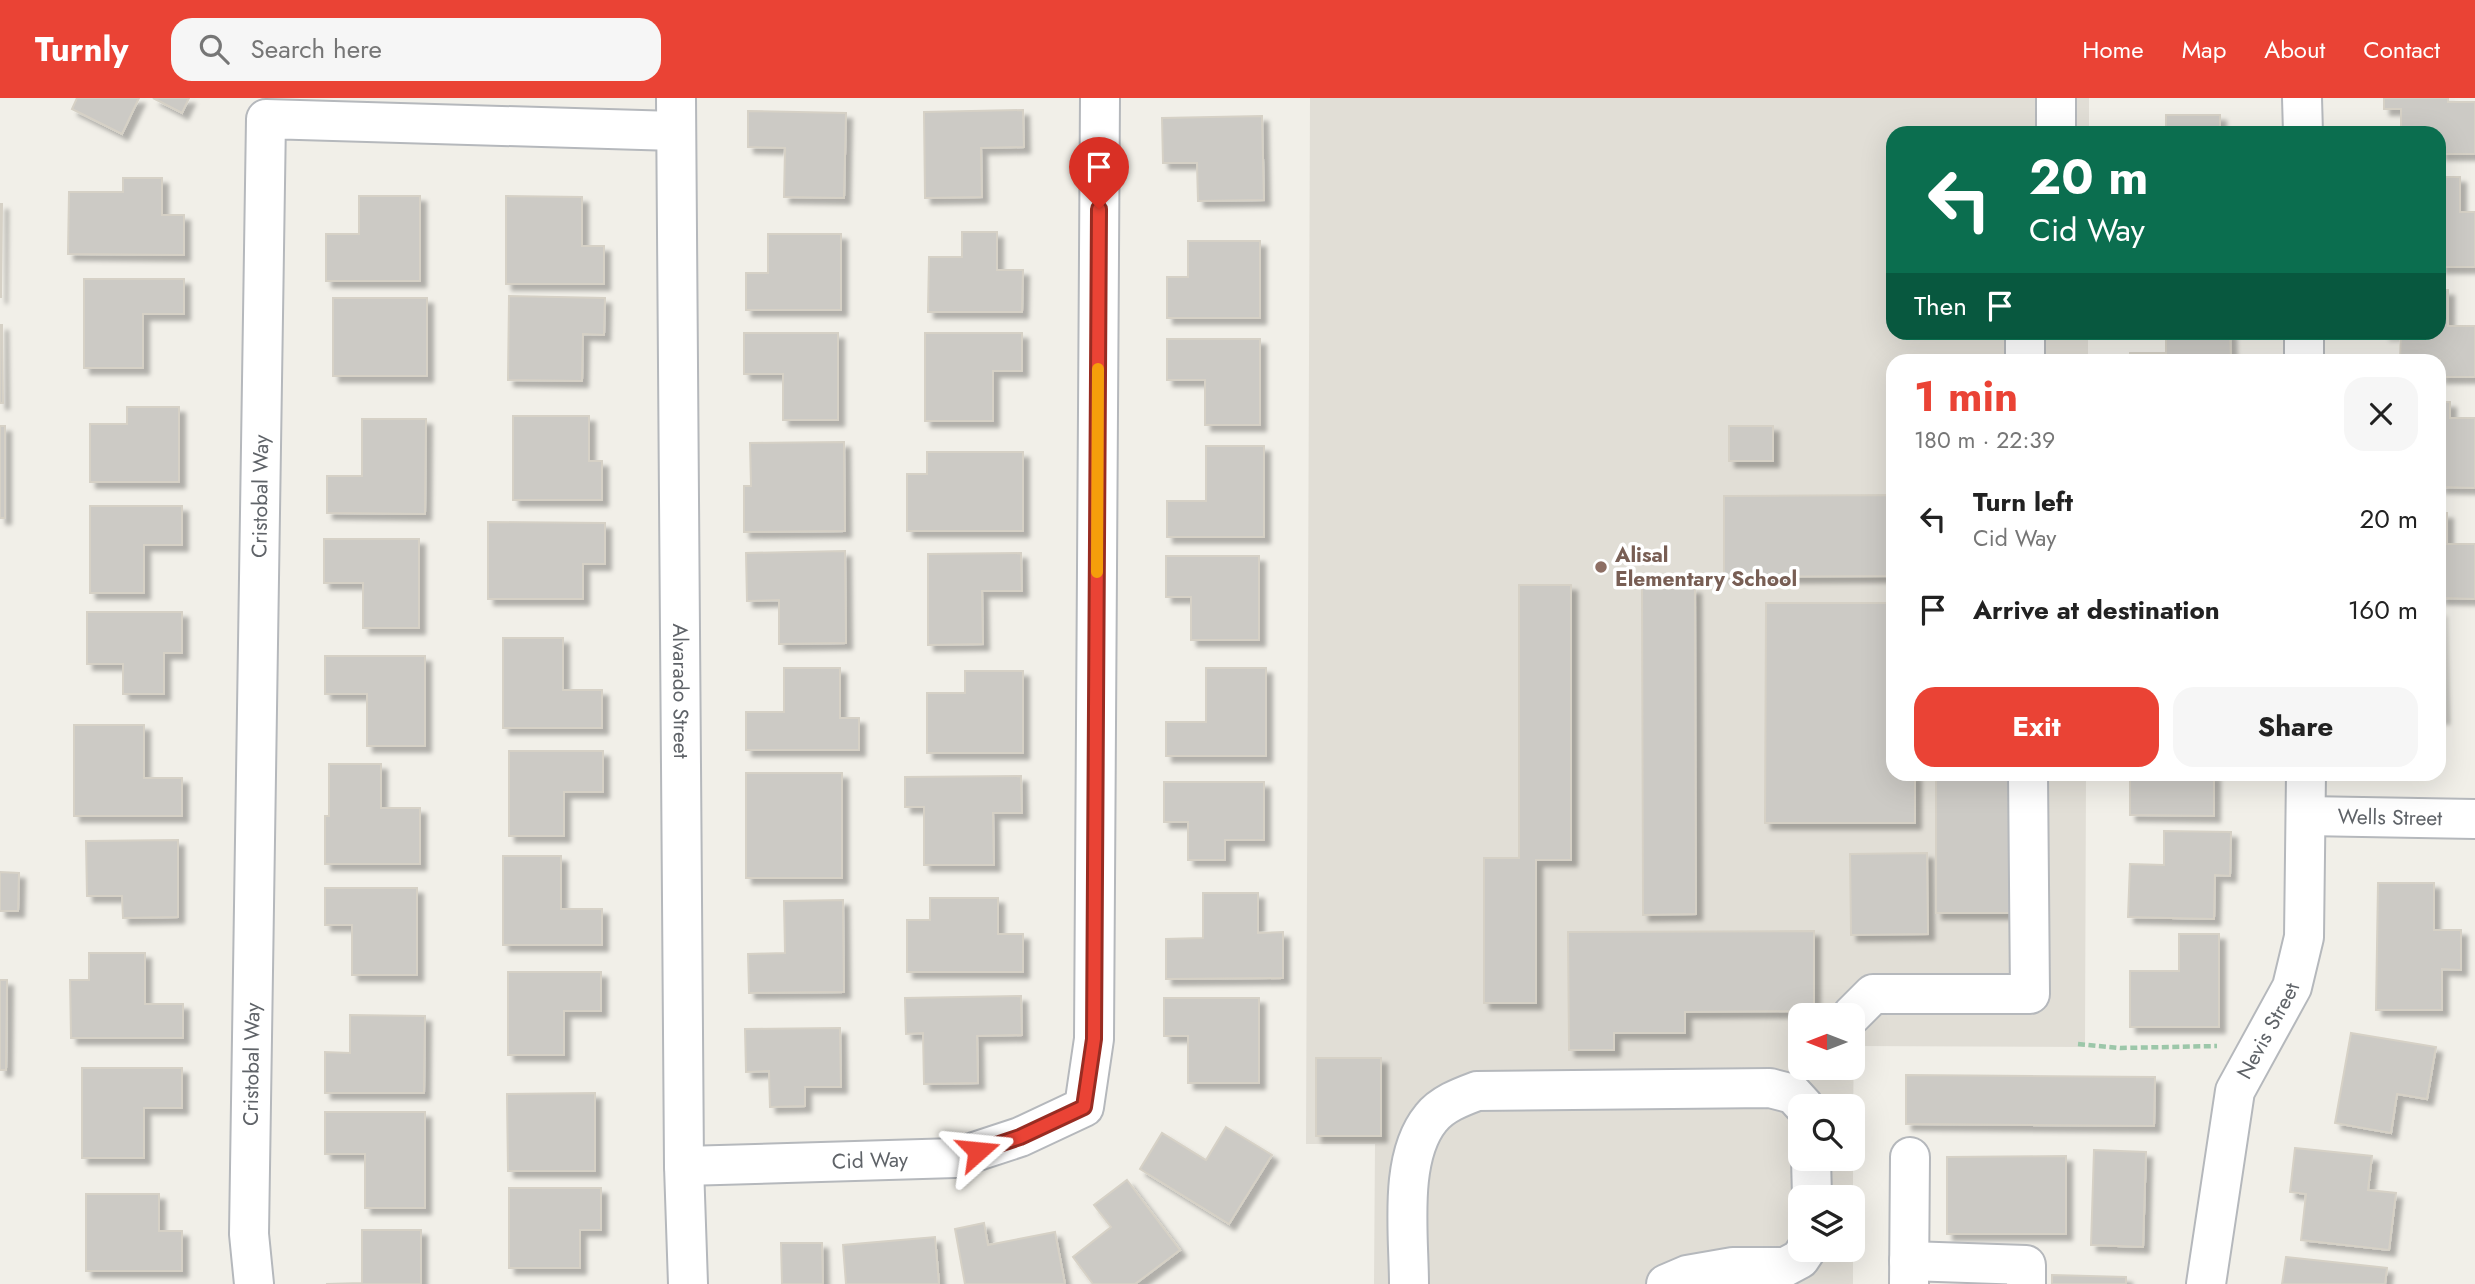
<!DOCTYPE html>
<html lang="en">
<head>
<meta charset="utf-8">
<style>
  :root { --surface:#fff; --page:#f6f6f6; --text:#222; --muted:#767676; --accent:#ea4335 }
  body { margin:0; font-family:Jost,sans-serif; background:var(--page); color:var(--text); height:100vh; display:flex; flex-direction:column; font-size:26px; white-space:nowrap }
  * { box-sizing:border-box; margin:0 }
  p { font-size:23px; color:var(--muted) }
  .icon { flex:none; width:38px; height:38px; fill:none; stroke:currentColor; stroke-width:2; stroke-linecap:round; stroke-linejoin:round }
  .map { position:relative; flex:1; overflow:hidden }
  .panel { position:absolute; left:1886px; top:256px; width:560px; height:427px; display:flex; flex-direction:column; background:var(--surface); border-radius:21px; box-shadow:0 7px 28px #0002 }
  .panel>* { flex:none }
  .hud { position:absolute; left:1886px; top:28px; width:560px; height:214px; border-radius:21px; box-shadow:0 7px 28px #0002; background:#0b6e4f; color:#fff; overflow:hidden }
  .needle { width:46px; rotate:270deg }
  .tools { position:absolute; left:1788px; top:905px; display:grid; gap:14px }
  .tools a { display:grid; place-items:center; width:77px; height:77px; border-radius:14px; background:var(--surface); box-shadow:0 7px 28px #0002; font-size:35px }
  .pin { position:absolute; display:grid; place-items:center; width:60px; height:60px; color:#fff; margin:-72px -30px; border-radius:50% 50% 50% 0; rotate:-45deg; box-shadow:0 0 7px #0007 }
  .pin .icon { rotate:45deg }
  .me { position:absolute; width:77px; margin:-38px; rotate:72deg; stroke-linejoin:round; filter:drop-shadow(0 0 5px #0008) }
  .turn { display:flex; align-items:center; gap:24px; height:147px; padding:0 28px; font-size:32px }
  .turn .icon { width:91px; height:91px; stroke-width:2.5 }
  .turn b { display:block; font-size:49px; line-height:60px }
  .then { display:flex; align-items:center; height:66px; padding:0 28px; background:#0003; gap:14px; font-size:26px }
  .round { display:grid; place-items:center; flex:none; width:74px; height:74px; border-radius:21px; background:var(--page) }
  .headline { display:flex; align-items:center; justify-content:space-between; height:119px; padding:0 28px }
  h1 { font-size:42px; font-weight:700; line-height:52px; color:var(--accent) }
  .primary-button { display:flex; gap:14px; margin-top:auto; padding:14px 28px }
  .primary-button a { flex:1; height:80px; border-radius:21px; background:var(--accent); color:#fff; font-size:28px; font-weight:700; line-height:80px; text-align:center }
  .primary-button a+a { background:var(--page); color:var(--text) }
  ul { padding:0; list-style:none }
  li { display:flex; align-items:center; gap:21px; height:91px; padding:0 28px }
  li div { flex:1 }
  li b { display:block; font-size:26px }
  li em { font-style:normal }
  header { display:flex; align-items:center; gap:42px; box-sizing:border-box; height:98px; padding:0 35px; background:var(--accent); color:#fff }
  header strong { font-size:33px }
  nav { display:flex; gap:38px; margin-inline-start:auto; font-size:24px }
  .search { width:490px; height:63px; background:var(--page); display:flex; align-items:center; gap:18px; box-sizing:border-box; padding:0 24px; border-radius:21px; color:var(--muted); font-size:26px }
  .map>svg:first-child { display:block }
  .education { fill:#e1ded6; fill-rule:evenodd }
  .building { fill:#cccac5; stroke:#d6d1c6; stroke-width:2; filter:url(#shadow) }
  .lines { fill:none; stroke-linecap:round; stroke-linejoin:round }
  .minor-casing { stroke:#b5b8bc; stroke-width:42 }
  .path { stroke:#9cc7a9; stroke-width:4.5; stroke-dasharray:7 3.5; stroke-linecap:butt }
  .minor { stroke:#fff; stroke-width:38 }
  .route-casing { stroke:#982c22; stroke-width:18 }
  .route { stroke:#ea4335; stroke-width:12 }
  .slow { stroke:#f59e0b; stroke-width:12 }
  .education-dot { fill:#8d6e63; stroke:#fff; stroke-width:2.5 }
  .labels { text-anchor:middle; stroke-width:7; stroke-linejoin:round; paint-order:stroke }
  .street-label { font-size:21px; fill:#5f6368; stroke:#fff }
  .education-label { font-size:21px; font-weight:bold; fill:#785e54; stroke:#fff; text-anchor:start }
</style>
</head>
<body>
<header>
<strong>Turnly</strong>
<div class="search"><svg class="icon" aria-label="search" viewBox="0 0 24 24"><circle cx="10" cy="10" r="6"/><path d="M15 15l6 6"/></svg>Search here</div>
<nav><a>Home</a><a>Map</a><a>About</a><a>Contact</a></nav>
</header>
<div class="map">
<svg width="2475" height="1186" viewBox="0 0 2475 1186">
  <defs>
    <filter id="shadow"><feDropShadow dx="6" dy="6" stdDeviation="2" flood-color="#0004"/></filter>
  </defs>
  <rect width="100%" height="100%" fill="#f1efe8"/>
  <path class="education" d="M1310 0H2089V35H1894V234L2088 235V262H1894V676H2086L2085 949 1854 948 1853 1018V1008H1801V1060L1853 1061V1099H1801V1152H1853V1186H1374L1375 1046H1306ZM1801 917H1853V970H1801Z"/>
  <g class="building">
    <polygon points="77,0 139,0 122,36 72,11"/>
    <polygon points="153,0 189,0 182,15"/>
    <polygon points="2384,0 2448,0 2448,4 2475,4 2475,56 2440,56 2440,35 2401,35 2401,11 2384,11"/>
    <polygon points="1023,12 1024,49 981,50 982,99 925,100 924,14"/>
    <polygon points="748,13 846,15 844,100 784,99 785,50 748,49"/>
    <rect x="2166" y="17" width="54" height="18"/>
    <polygon points="1262,18 1264,102 1198,103 1197,65 1163,65 1162,20"/>
    <polygon points="2440,79 2460,79 2460,114 2475,114 2475,169 2440,169"/>
    <polygon points="123,80 162,80 162,117 184,117 184,157 68,156 69,94 123,94"/>
    <polygon points="359,98 420,98 420,183 326,183 326,136 359,136"/>
    <polygon points="506,98 582,99 582,148 604,148 604,186 506,186"/>
    <polygon points="0,106 2,106 1,199 0,199"/>
    <polygon points="962,134 997,134 997,172 1023,172 1022,214 928,214 929,159 962,159"/>
    <polygon points="768,136 841,136 841,212 746,212 746,175 768,175"/>
    <polygon points="1188,143 1260,143 1260,220 1167,220 1167,179 1188,179"/>
    <polygon points="84,181 184,181 184,216 143,216 143,270 84,270"/>
    <polygon points="2440,192 2448,192 2448,228 2475,228 2475,279 2440,279 2440,262 2400,262 2401,236 2383,236 2440,234"/>
    <polygon points="509,198 605,200 604,237 583,236 582,283 508,282"/>
    <rect x="333" y="200" width="94" height="78"/>
    <polygon points="0,227 2,227 3,305 0,305"/>
    <polygon points="2166,234 2230,234 2231,262 2130,262 2130,255 2166,255"/>
    <polygon points="744,235 838,235 838,322 783,322 783,276 744,276"/>
    <polygon points="925,235 1022,235 1022,273 993,273 993,323 925,323"/>
    <polygon points="1167,241 1260,241 1260,327 1205,327 1205,282 1167,282"/>
    <polygon points="2440,304 2450,304 2450,320 2475,320 2475,390 2440,389"/>
    <polygon points="127,309 179,309 179,384 90,384 90,326 127,326"/>
    <polygon points="513,318 589,318 589,363 602,363 602,402 513,402"/>
    <polygon points="362,321 426,321 425,416 327,415 327,378 362,378"/>
    <rect x="0" y="328" width="5" height="92"/>
    <rect x="1729" y="328" width="44" height="35"/>
    <polygon points="844,344 845,433 744,434 744,388 751,388 750,345"/>
    <polygon points="1206,348 1264,348 1264,439 1167,439 1167,403 1206,403"/>
    <polygon points="927,354 1023,354 1023,433 907,433 907,376 927,376"/>
    <polygon points="1894,397 1894,478 1724,479 1724,398"/>
    <polygon points="90,408 182,408 182,447 144,447 144,495 90,495"/>
    <polygon points="2440,415 2447,415 2447,446 2475,446 2475,501 2440,500"/>
    <polygon points="488,424 605,425 605,466 583,466 583,501 488,501"/>
    <polygon points="324,441 419,441 419,530 363,530 363,485 324,485"/>
    <polygon points="845,453 846,545 779,546 779,502 747,503 746,455"/>
    <polygon points="1021,455 1022,493 982,493 983,546 928,547 928,456"/>
    <polygon points="1166,458 1259,458 1259,542 1191,542 1191,499 1166,499"/>
    <polygon points="1519,487 1571,487 1571,762 1536,762 1536,905 1484,905 1484,760 1519,760"/>
    <polygon points="1642,490 1695,490 1696,816 1643,817"/>
    <polygon points="1766,505 1894,505 1894,676 1915,676 1915,725 1765,725"/>
    <polygon points="2440,512 2443,620 2440,620"/>
    <polygon points="87,514 182,514 182,555 164,555 164,596 123,596 123,566 87,566"/>
    <polygon points="503,540 563,540 563,592 602,592 602,630 503,630"/>
    <polygon points="325,558 425,558 425,648 367,648 367,596 325,596"/>
    <polygon points="784,570 840,570 840,620 859,620 859,652 746,652 746,614 784,614"/>
    <polygon points="1206,570 1266,570 1266,658 1166,658 1166,624 1206,624"/>
    <polygon points="965,573 1023,573 1023,655 927,655 927,595 965,595"/>
    <polygon points="74,627 144,627 144,680 182,680 182,718 74,718"/>
    <polygon points="509,653 603,653 603,694 564,694 564,738 509,738"/>
    <polygon points="329,666 381,666 381,710 420,710 420,766 325,766 325,718 329,718"/>
    <rect x="746" y="675" width="96" height="105"/>
    <rect x="1936" y="676" width="80" height="139"/>
    <polygon points="2130,676 2214,676 2214,718 2130,717"/>
    <polygon points="1021,678 1022,715 993,715 994,767 924,767 924,709 905,709 905,679"/>
    <polygon points="1164,684 1264,684 1264,742 1225,742 1225,762 1188,762 1188,724 1164,724"/>
    <polygon points="2164,733 2231,734 2230,778 2215,777 2214,821 2128,819 2130,766 2164,767"/>
    <polygon points="178,742 178,819 123,820 122,798 87,798 86,743"/>
    <polygon points="1927,755 1928,836 1851,837 1850,756"/>
    <polygon points="503,758 561,758 561,811 602,811 602,847 503,847"/>
    <polygon points="0,774 19,775 18,813 0,813"/>
    <polygon points="2378,785 2434,785 2434,832 2461,832 2461,872 2442,871 2442,912 2376,912"/>
    <polygon points="325,790 417,790 417,877 352,877 352,827 325,827"/>
    <polygon points="1203,795 1258,795 1258,835 1283,834 1283,880 1166,881 1166,841 1203,840"/>
    <polygon points="930,800 998,800 998,836 1023,836 1023,874 907,874 907,822 930,822"/>
    <polygon points="843,802 844,894 749,895 748,856 785,855 784,803"/>
    <polygon points="1814,833 1814,913 1685,914 1685,935 1614,935 1614,952 1569,952 1568,834"/>
    <polygon points="2179,836 2219,836 2219,929 2130,929 2130,873 2179,873"/>
    <polygon points="89,855 145,855 145,906 183,906 183,940 71,940 70,882 89,882"/>
    <polygon points="508,874 601,874 601,913 564,913 564,957 508,957"/>
    <polygon points="0,882 7,882 6,972 0,972"/>
    <polygon points="1021,898 1022,937 977,938 978,985 924,986 923,935 906,936 905,900"/>
    <polygon points="1164,900 1259,900 1259,985 1188,985 1188,938 1164,938"/>
    <polygon points="350,917 425,918 424,995 325,995 325,954 350,955"/>
    <polygon points="840,930 841,989 805,989 805,1008 770,1009 769,973 746,974 745,931"/>
    <polygon points="2351,935 2436,949 2427,1001 2397,996 2391,1035 2335,1025"/>
    <rect x="1316" y="960" width="65" height="78"/>
    <polygon points="82,970 182,970 182,1010 144,1010 144,1060 82,1060"/>
    <polygon points="1906,977 2155,979 2154,1028 1906,1026"/>
    <polygon points="595,995 595,1073 508,1073 507,996"/>
    <polygon points="325,1014 425,1014 425,1110 365,1110 365,1056 325,1056"/>
    <polygon points="1226,1029 1272,1057 1229,1126 1140,1071 1162,1035 1206,1062"/>
    <polygon points="2295,1050 2372,1058 2368,1092 2396,1095 2389,1152 2301,1142 2306,1096 2290,1094"/>
    <polygon points="2094,1052 2146,1054 2143,1149 2091,1147"/>
    <polygon points="2066,1058 2066,1136 1947,1136 1947,1059"/>
    <polygon points="1127,1082 1180,1152 1135,1186 1093,1186 1073,1159 1111,1129 1094,1107"/>
    <polygon points="509,1090 601,1090 601,1132 580,1132 580,1170 509,1170"/>
    <polygon points="86,1096 159,1096 159,1133 182,1133 182,1173 86,1173"/>
    <polygon points="984,1125 988,1147 1055,1134 1065,1186 965,1186 955,1131"/>
    <polygon points="362,1132 421,1132 421,1186 326,1186 362,1185"/>
    <polygon points="935,1139 939,1186 846,1186 843,1147"/>
    <polygon points="781,1145 822,1145 823,1186 782,1186"/>
    <polygon points="2286,1159 2387,1170 2385,1186 2282,1186"/>
    <polygon points="2052,1177 2126,1179 2126,1186 2052,1186"/>
  </g>
  <g class="lines">
    <g class="minor-casing">
      <g id="minor">
        <path id="s1" d="M676 0 684 1068 688 1186"/>
        <polyline points="2056,0 2056,35"/>
        <polyline points="2302,0 2303,35"/>
        <polyline points="2025,234 2025,262"/>
        <polyline points="2304,234 2304,262"/>
        <path id="s2" d="M2306 718 2475 721"/>
        <polyline points="1852,917 1873,896 2030,896 2028,676"/>
        <polyline points="1811,1060 1812,1099"/>
        <path id="s3" d="M684 1068 956 1060 1020 1039 1084 1009 1094 941 1100 0"/>
        <polyline points="1909,1163 2026,1167 2026,1186"/>
        <path id="s4" d="M254 1186 249 1136 266 21 675 33"/>
        <path d="M1409 1186C1409 1137 1398 1060 1431 1020 1442 1006 1461 999 1477 993L1770 990 1793 996 1804 1008"/>
        <polyline points="1666,1186 1687,1177 1733,1169 1785,1169 1800,1161 1806,1152"/>
        <polyline points="1909,1186 1910,1059"/>
        <path id="s5" d="M2206 1186 2235 993 2292 889 2304 839 2306 676"/>
      </g>
    </g>
    <polyline class="path" points="2078,946 2120,950 2217,948"/>
    <use href="#minor" class="minor"/>
  </g>
  <g class="lines">
    <g class="route-casing">
      <polyline id="route" points="978,1053 1020,1039 1084,1009 1094,941 1099,111"/>
    </g>
    <use href="#route" class="route"/>
    <polyline class="slow" points="1097,474 1098,271"/>
  </g>
  <circle class="education-dot" cx="1601" cy="469" r="7"/>
  <g class="labels">
    <g class="street-label">
      <text dy="7" stroke="none"><textPath href="#s4" startOffset="788">Cristobal Way</textPath></text>
      <text dy="7" stroke="none"><textPath href="#s1" startOffset="593">Alvarado Street</textPath></text>
      <text dy="7" stroke="none"><textPath href="#s2" startOffset="84">Wells Street</textPath></text>
      <text dy="7" stroke="none"><textPath href="#s5" startOffset="264">Nevis Street</textPath></text>
      <text dy="7" stroke="none"><textPath href="#s4" startOffset="220">Cristobal Way</textPath></text>
      <text dy="7" stroke="none"><textPath href="#s3" startOffset="186">Cid Way</textPath></text>
    </g>
    <g class="education-label">
      <text x="1615" y="464">Alisal<tspan x="1615" dy="24">Elementary School</tspan></text>
    </g>
  </g>
</svg>
<div class="tools">
<a><svg class="needle" viewBox="-14 -14 28 28"><path d="M0-13l5 13h-10z" fill="#e53935"/><path d="M0 13l5-13h-10z" fill="#767676"/></svg></a>
<a><svg class="icon" aria-label="search" viewBox="0 0 24 24"><circle cx="10" cy="10" r="6"/><path d="M15 15l6 6"/></svg></a>
<a><svg class="icon" aria-label="layers" viewBox="0 0 24 24"><path d="M12 4l9 5-9 5-9-5zM3 14l9 5 9-5"/></svg></a>
</div>
<div class="pin" style="left:1099px;top:111px;background:#d93025"><svg class="icon" aria-label="arrive" viewBox="0 0 24 24"><path d="M6 21V4h12l-3 4 3 4H6"/></svg></div>
<svg class="me" style="left:978px;top:1053px" viewBox="-20 -20 40 40"><path d="M0-17L14 15 0 8-14 15z" fill="#ea4335" stroke="#fff" stroke-width="4"/></svg>
<div class="hud">
<div class="turn"><svg class="icon" aria-label="left" viewBox="0 0 24 24"><path d="M17 20v-9H6M10 6l-5 5 5 5"/></svg><div><b>20 m</b>Cid Way</div></div>
<div class="then">Then<svg class="icon" aria-label="arrive" viewBox="0 0 24 24"><path d="M6 21V4h12l-3 4 3 4H6"/></svg></div>
</div>
<section class="panel">
<div class="headline"><div><h1>1 min</h1><p>180 m · 22:39</p></div><a class="round"><svg class="icon" aria-label="close" viewBox="0 0 24 24"><path d="M6 6l12 12M18 6L6 18"/></svg></a></div>
<ul>
<li><svg class="icon" aria-label="left" viewBox="0 0 24 24"><path d="M17 20v-9H6M10 6l-5 5 5 5"/></svg><div><b>Turn left</b><p>Cid Way</p></div><em>20 m</em></li>
<li><svg class="icon" aria-label="arrive" viewBox="0 0 24 24"><path d="M6 21V4h12l-3 4 3 4H6"/></svg><div><b>Arrive at destination</b></div><em>160 m</em></li>
</ul>
<div class="primary-button"><a>Exit</a><a>Share</a></div>
</section>
</div>
</body>
</html>
